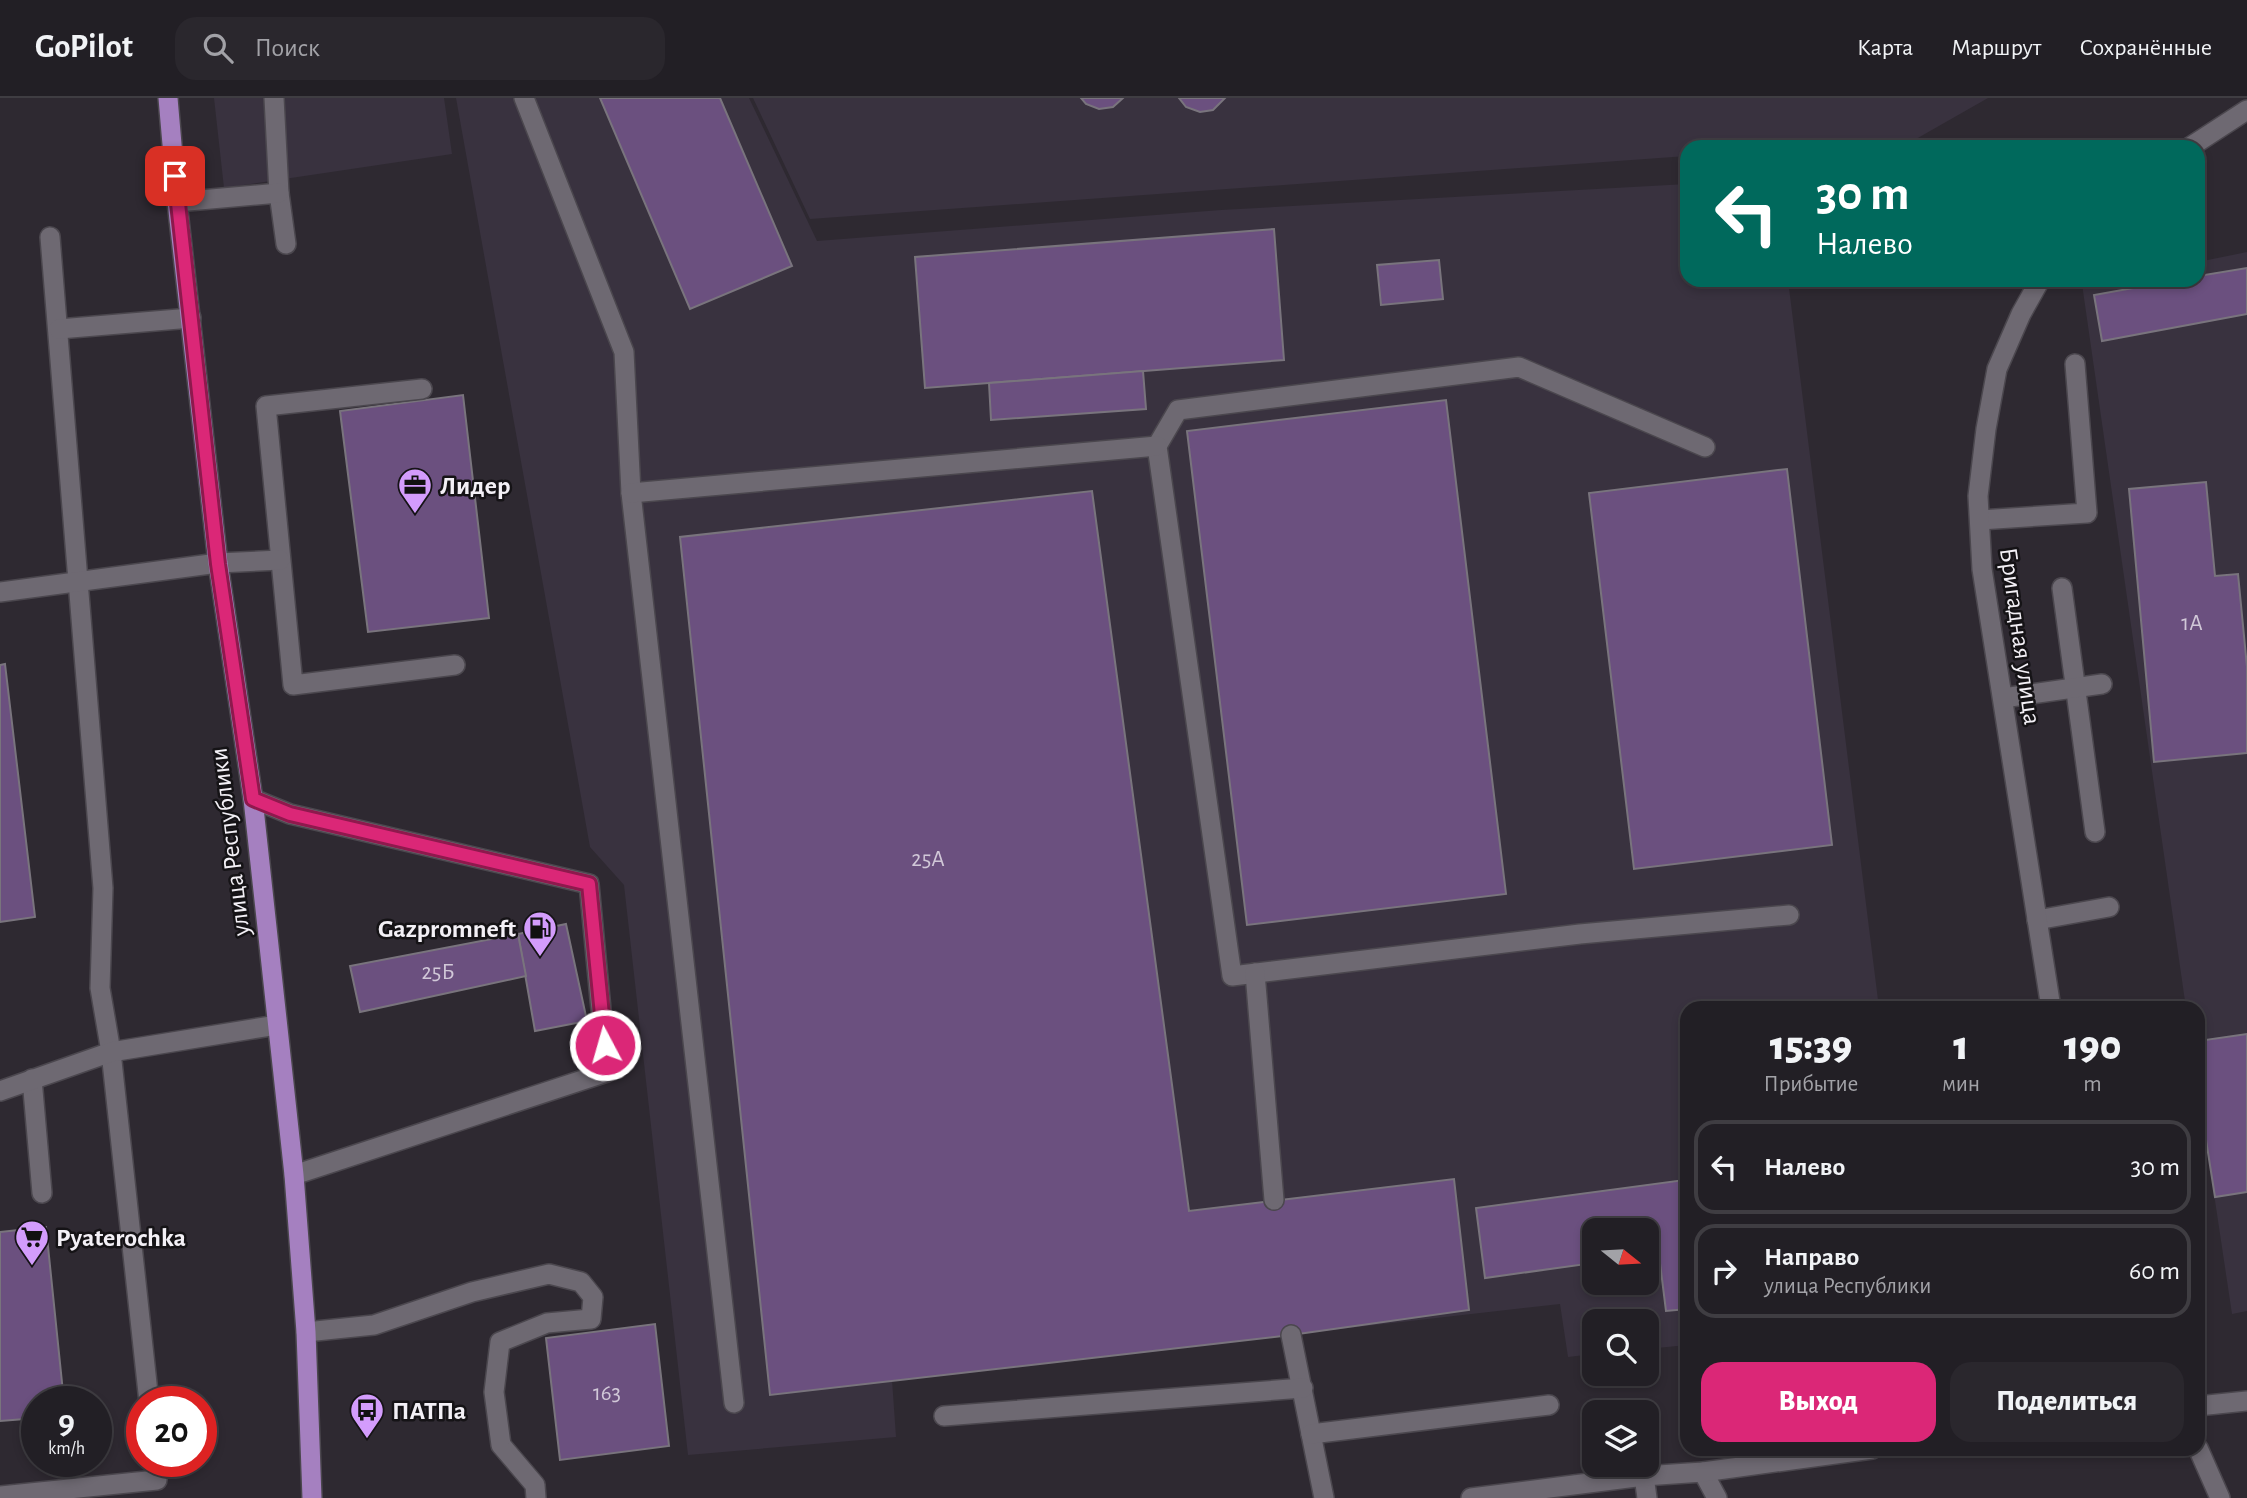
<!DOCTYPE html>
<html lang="ru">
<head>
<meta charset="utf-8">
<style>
  :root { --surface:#221f25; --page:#2a272d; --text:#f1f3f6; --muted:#a2a2a7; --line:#3f3d42; --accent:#db2777 }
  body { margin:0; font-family:"Alegreya Sans",sans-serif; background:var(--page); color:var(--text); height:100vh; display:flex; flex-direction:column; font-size:26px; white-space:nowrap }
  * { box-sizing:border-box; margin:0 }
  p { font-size:23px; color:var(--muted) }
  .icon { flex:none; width:38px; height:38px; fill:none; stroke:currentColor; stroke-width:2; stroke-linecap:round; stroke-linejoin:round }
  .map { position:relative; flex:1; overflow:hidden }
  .side { position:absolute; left:1680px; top:903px; width:525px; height:455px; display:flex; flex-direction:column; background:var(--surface); border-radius:21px; box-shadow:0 4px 10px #0003,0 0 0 2px var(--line) }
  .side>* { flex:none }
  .guide { position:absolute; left:1680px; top:42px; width:525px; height:147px; border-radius:21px; box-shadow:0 4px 10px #0003,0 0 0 2px var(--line); background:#00695c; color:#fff; overflow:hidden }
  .needle { width:46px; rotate:108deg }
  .buttons { position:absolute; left:1582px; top:1120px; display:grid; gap:14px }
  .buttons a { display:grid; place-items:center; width:77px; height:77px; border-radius:14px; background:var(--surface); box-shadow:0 4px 10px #0003,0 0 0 2px var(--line); font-size:35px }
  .speed { position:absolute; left:21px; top:1288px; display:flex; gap:14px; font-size:35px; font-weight:700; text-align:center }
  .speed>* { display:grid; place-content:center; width:91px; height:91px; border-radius:50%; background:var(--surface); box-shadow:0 4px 10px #0003,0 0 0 2px var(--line); line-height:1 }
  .speed small { font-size:18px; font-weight:400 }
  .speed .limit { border:10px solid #d22; background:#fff; color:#111 }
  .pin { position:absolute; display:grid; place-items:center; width:60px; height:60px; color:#fff; margin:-30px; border-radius:14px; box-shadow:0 4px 10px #0006 }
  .me { position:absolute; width:77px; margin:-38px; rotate:354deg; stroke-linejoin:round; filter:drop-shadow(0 0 5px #0008) }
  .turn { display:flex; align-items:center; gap:24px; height:147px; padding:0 21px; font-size:32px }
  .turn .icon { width:91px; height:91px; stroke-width:2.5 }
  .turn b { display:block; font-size:49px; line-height:60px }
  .eta { display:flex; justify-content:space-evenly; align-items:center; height:119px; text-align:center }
  .eta b { font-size:42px; font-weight:800; line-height:49px }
  .button { display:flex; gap:14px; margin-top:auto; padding:14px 21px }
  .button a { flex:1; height:80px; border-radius:21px; background:var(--accent); color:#fff; font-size:28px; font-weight:800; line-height:80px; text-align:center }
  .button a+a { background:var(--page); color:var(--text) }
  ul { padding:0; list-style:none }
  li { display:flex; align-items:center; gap:21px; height:94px; margin:0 14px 10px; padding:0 7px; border:4px solid var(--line); border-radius:21px }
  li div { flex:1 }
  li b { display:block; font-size:26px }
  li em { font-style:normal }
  header { display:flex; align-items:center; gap:42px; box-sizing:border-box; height:98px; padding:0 35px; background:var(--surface); border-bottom:2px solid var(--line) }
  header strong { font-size:33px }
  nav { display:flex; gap:38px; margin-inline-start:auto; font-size:24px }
  .search { width:490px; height:63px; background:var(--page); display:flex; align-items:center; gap:18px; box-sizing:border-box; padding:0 24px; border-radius:21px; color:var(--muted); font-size:26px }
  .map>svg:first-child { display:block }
  .built { fill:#39323f; fill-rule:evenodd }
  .building { fill:#6b507f; stroke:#79747d; stroke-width:2 }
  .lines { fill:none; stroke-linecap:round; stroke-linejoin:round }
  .service-casing { stroke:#4b474e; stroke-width:22 }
  .minor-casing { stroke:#4b474e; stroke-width:22 }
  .secondary-casing { stroke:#4b474e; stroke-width:22 }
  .primary-casing { stroke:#4b474e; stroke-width:22 }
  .service { stroke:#6e6972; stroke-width:19 }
  .minor { stroke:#6e6972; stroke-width:19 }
  .secondary { stroke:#6e6972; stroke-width:19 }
  .primary { stroke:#a580c0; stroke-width:19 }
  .route-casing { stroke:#8e194d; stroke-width:18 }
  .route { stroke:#db2777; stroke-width:12 }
  .labels { text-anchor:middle; stroke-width:5; stroke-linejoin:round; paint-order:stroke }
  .number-label { font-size:23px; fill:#d1c8d8 }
  .poi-label { font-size:26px; font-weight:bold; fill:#f3f0f6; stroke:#151316; text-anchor:start }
  .street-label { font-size:26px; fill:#f3f0f6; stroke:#151316 }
</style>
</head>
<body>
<header>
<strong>GoPilot</strong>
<div class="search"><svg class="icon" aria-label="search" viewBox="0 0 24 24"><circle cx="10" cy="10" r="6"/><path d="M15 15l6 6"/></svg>Поиск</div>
<nav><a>Карта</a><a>Маршрут</a><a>Сохранённые</a></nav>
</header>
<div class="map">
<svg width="2247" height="1400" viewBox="0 0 2247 1400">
  <rect width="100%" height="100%" fill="#2e2931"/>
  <g class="built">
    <polygon points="214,0 444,0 452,56 224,90"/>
    <path d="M456 0H749L817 143 1221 112 1687 86V182H1788L1879 910H1687V1247L1647 1251V1223H1594V1256L1568 1259 1560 1206 892 1282 896 1339 688 1357 624 787 590 749ZM1594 1132H1647V1185H1594Z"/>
    <polygon points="753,0 1988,0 1902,49 1687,49 1687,58 810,121"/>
    <polygon points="2247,154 2247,1213 2232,1216 2198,989 2198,910 2186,910 2082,186 2101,182 2198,182 2198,164"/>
  </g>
  <g class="building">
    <polygon points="600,0 720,0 792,168 690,211"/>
    <polygon points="1081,0 1123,0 1113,9 1099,11 1086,6"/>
    <polygon points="1179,0 1225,0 1213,12 1200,14 1186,9"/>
    <polygon points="1274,131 1284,262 925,290 915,159"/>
    <polygon points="1439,162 1443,201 1381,207 1377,167"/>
    <polygon points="2247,170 2247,216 2102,243 2094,197 2178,182 2198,182 2198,178"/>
    <polygon points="1143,273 1146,311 991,322 989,285"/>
    <polygon points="463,297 489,520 368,534 340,313"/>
    <polygon points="1446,302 1506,796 1247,827 1187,333"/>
    <polygon points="1787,371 1832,747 1634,771 1589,395"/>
    <polygon points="2206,384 2215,478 2238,476 2247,569 2247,655 2154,664 2129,391"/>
    <polygon points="1092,393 1189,1113 1454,1081 1469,1212 1291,1237 770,1297 680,439"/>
    <polygon points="5,566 35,819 0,824 0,567"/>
    <polygon points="566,826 587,923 535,933 518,836"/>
    <polygon points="518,836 526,878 360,914 350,868"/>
    <polygon points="2247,936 2247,1094 2215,1099 2198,991 2198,943"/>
    <polygon points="1684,1082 1687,1104 1687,1211 1666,1213 1659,1157 1647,1158 1647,1132 1594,1132 1594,1165 1485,1180 1476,1110"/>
    <polygon points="46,1129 64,1304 37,1304 37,1320 0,1323 0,1134"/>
    <polygon points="655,1226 669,1348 560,1362 546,1240"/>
  </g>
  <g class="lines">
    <g class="service-casing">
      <g id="service">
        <polyline points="274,0 279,95 286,146"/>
        <polyline points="524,0 624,254 631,395 734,1305"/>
        <polyline points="177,104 279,95"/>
        <polyline points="50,139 103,790 100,890 111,954 149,1304"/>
        <polyline points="59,231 191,220"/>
        <polyline points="422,291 266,308 293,587 455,567"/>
        <polyline points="1705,349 1519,269 1178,312 1157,348 1232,878 1580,836 1789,817"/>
        <polyline points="631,395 1157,348"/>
        <polyline points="1980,422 2087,415 2075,266"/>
        <polyline points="2062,490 2095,734"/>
        <polyline points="0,494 218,465 280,462"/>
        <polyline points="2003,600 2102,586"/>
        <polyline points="253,701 290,716 589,786 607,974 294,1077"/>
        <polyline points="2037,822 2109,809"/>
        <polyline points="1255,875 1274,1102"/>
        <polyline points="32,981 42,1095"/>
        <polyline points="0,993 111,954 277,927"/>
        <polyline points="306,1234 374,1227 472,1194 549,1176 581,1184 593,1199 591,1221 547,1225 500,1244 494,1294 501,1347 535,1387 536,1400"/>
        <polyline points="1291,1237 1324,1400"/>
        <polyline points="944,1318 1303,1290"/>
        <polyline points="1311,1336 1549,1307"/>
        <polyline points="2198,1350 2220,1400"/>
        <polyline points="1644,1378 1647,1400"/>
        <polyline points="0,1398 157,1382 155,1363"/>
      </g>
    </g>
    <g class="minor-casing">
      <g id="minor">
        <polyline points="2198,1308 2247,1303"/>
        <polyline points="1703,1374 1717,1400"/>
      </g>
    </g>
    <g class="secondary-casing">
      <g id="secondary">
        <polyline points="2190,49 2247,12"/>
        <polyline points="2040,182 2021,216 1997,271 1986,331 1978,398 1982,471 2051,910"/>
        <polyline points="1471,1400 1644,1378 1703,1374 1872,1351"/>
      </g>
    </g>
    <g class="primary-casing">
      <polyline id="primary" points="168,0 177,104 218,465 253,701 294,1077 306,1234 312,1400"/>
    </g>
    <use href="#service" class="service"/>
    <use href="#minor" class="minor"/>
    <use href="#secondary" class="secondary"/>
    <use href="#primary" class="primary"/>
  </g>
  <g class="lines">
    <g class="route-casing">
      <polyline id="route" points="175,78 218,466 253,701 290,716 589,786 605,947"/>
    </g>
    <use href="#route" class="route"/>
  </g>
  <defs>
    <g id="office-pin" transform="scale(1.75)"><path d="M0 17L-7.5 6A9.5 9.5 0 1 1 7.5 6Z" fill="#d39cfc" stroke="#151316"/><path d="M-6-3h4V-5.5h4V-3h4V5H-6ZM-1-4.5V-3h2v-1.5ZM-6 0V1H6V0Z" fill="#111"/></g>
    <g id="fuel-pin" transform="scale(1.75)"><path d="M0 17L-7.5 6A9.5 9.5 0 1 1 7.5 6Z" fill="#d39cfc" stroke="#151316"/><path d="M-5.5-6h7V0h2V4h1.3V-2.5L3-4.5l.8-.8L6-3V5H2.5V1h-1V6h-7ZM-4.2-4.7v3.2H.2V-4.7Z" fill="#111"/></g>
    <g id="supermarket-pin" transform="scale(1.75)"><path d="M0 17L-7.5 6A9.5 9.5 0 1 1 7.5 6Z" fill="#d39cfc" stroke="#151316"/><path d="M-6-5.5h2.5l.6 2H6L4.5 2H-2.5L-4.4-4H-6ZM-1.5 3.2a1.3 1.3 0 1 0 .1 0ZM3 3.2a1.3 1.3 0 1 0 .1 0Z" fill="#111"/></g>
    <g id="bus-pin" transform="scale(1.75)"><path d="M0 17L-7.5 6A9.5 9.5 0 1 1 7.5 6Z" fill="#d39cfc" stroke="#151316"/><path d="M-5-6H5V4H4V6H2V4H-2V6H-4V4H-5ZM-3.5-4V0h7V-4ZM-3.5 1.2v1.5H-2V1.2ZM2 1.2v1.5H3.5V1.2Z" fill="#111"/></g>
  </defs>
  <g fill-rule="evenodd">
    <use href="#office-pin" x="415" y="387"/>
    <use href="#fuel-pin" x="540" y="830"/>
    <use href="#supermarket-pin" x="32" y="1139"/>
    <use href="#bus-pin" x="367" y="1312"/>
  </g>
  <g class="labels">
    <g class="number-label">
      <text x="2192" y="532">1А</text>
      <text x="928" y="768">25А</text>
      <text x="438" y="881">25Б</text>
      <text x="607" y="1302">163</text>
    </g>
    <g class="poi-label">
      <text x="440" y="396">Лидер</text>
      <text x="516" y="839" text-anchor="end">Gazpromneft</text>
      <text x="56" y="1148">Pyaterochka</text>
      <text x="392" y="1321">ПАТПа</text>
    </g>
    <g class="street-label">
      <text transform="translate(2021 538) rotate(82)" y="9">Бригадная улица</text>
      <text transform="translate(229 744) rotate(-97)" y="9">улица Республики</text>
    </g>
  </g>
</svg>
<div class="buttons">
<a><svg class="needle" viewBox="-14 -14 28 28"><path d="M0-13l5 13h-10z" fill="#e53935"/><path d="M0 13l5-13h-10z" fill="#a2a2a7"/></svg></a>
<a><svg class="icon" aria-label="search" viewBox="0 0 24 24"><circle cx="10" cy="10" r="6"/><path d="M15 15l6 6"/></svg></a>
<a><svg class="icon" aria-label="layers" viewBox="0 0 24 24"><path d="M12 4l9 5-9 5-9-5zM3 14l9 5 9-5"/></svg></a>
</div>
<div class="speed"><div>9<small>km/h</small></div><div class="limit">20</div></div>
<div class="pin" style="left:175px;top:78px;background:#d93025"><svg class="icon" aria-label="arrive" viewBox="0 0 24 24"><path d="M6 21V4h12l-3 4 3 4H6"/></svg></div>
<svg class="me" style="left:605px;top:947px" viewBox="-20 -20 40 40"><circle r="17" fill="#db2777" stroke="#fff" stroke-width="3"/><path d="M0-11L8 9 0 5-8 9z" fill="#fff"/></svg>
<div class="guide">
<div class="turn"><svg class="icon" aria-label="left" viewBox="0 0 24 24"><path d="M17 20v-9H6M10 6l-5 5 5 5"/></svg><div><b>30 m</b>Налево</div></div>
</div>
<section class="side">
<div class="eta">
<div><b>15:39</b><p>Прибытие</p></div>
<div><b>1</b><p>мин</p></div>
<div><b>190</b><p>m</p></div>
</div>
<ul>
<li><svg class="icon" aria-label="left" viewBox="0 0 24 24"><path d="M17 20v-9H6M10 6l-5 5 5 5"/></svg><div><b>Налево</b></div><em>30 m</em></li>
<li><svg class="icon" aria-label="right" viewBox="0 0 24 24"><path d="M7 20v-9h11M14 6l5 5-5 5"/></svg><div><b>Направо</b><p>улица Республики</p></div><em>60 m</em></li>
</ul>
<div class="button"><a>Выход</a><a>Поделиться</a></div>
</section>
</div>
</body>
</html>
